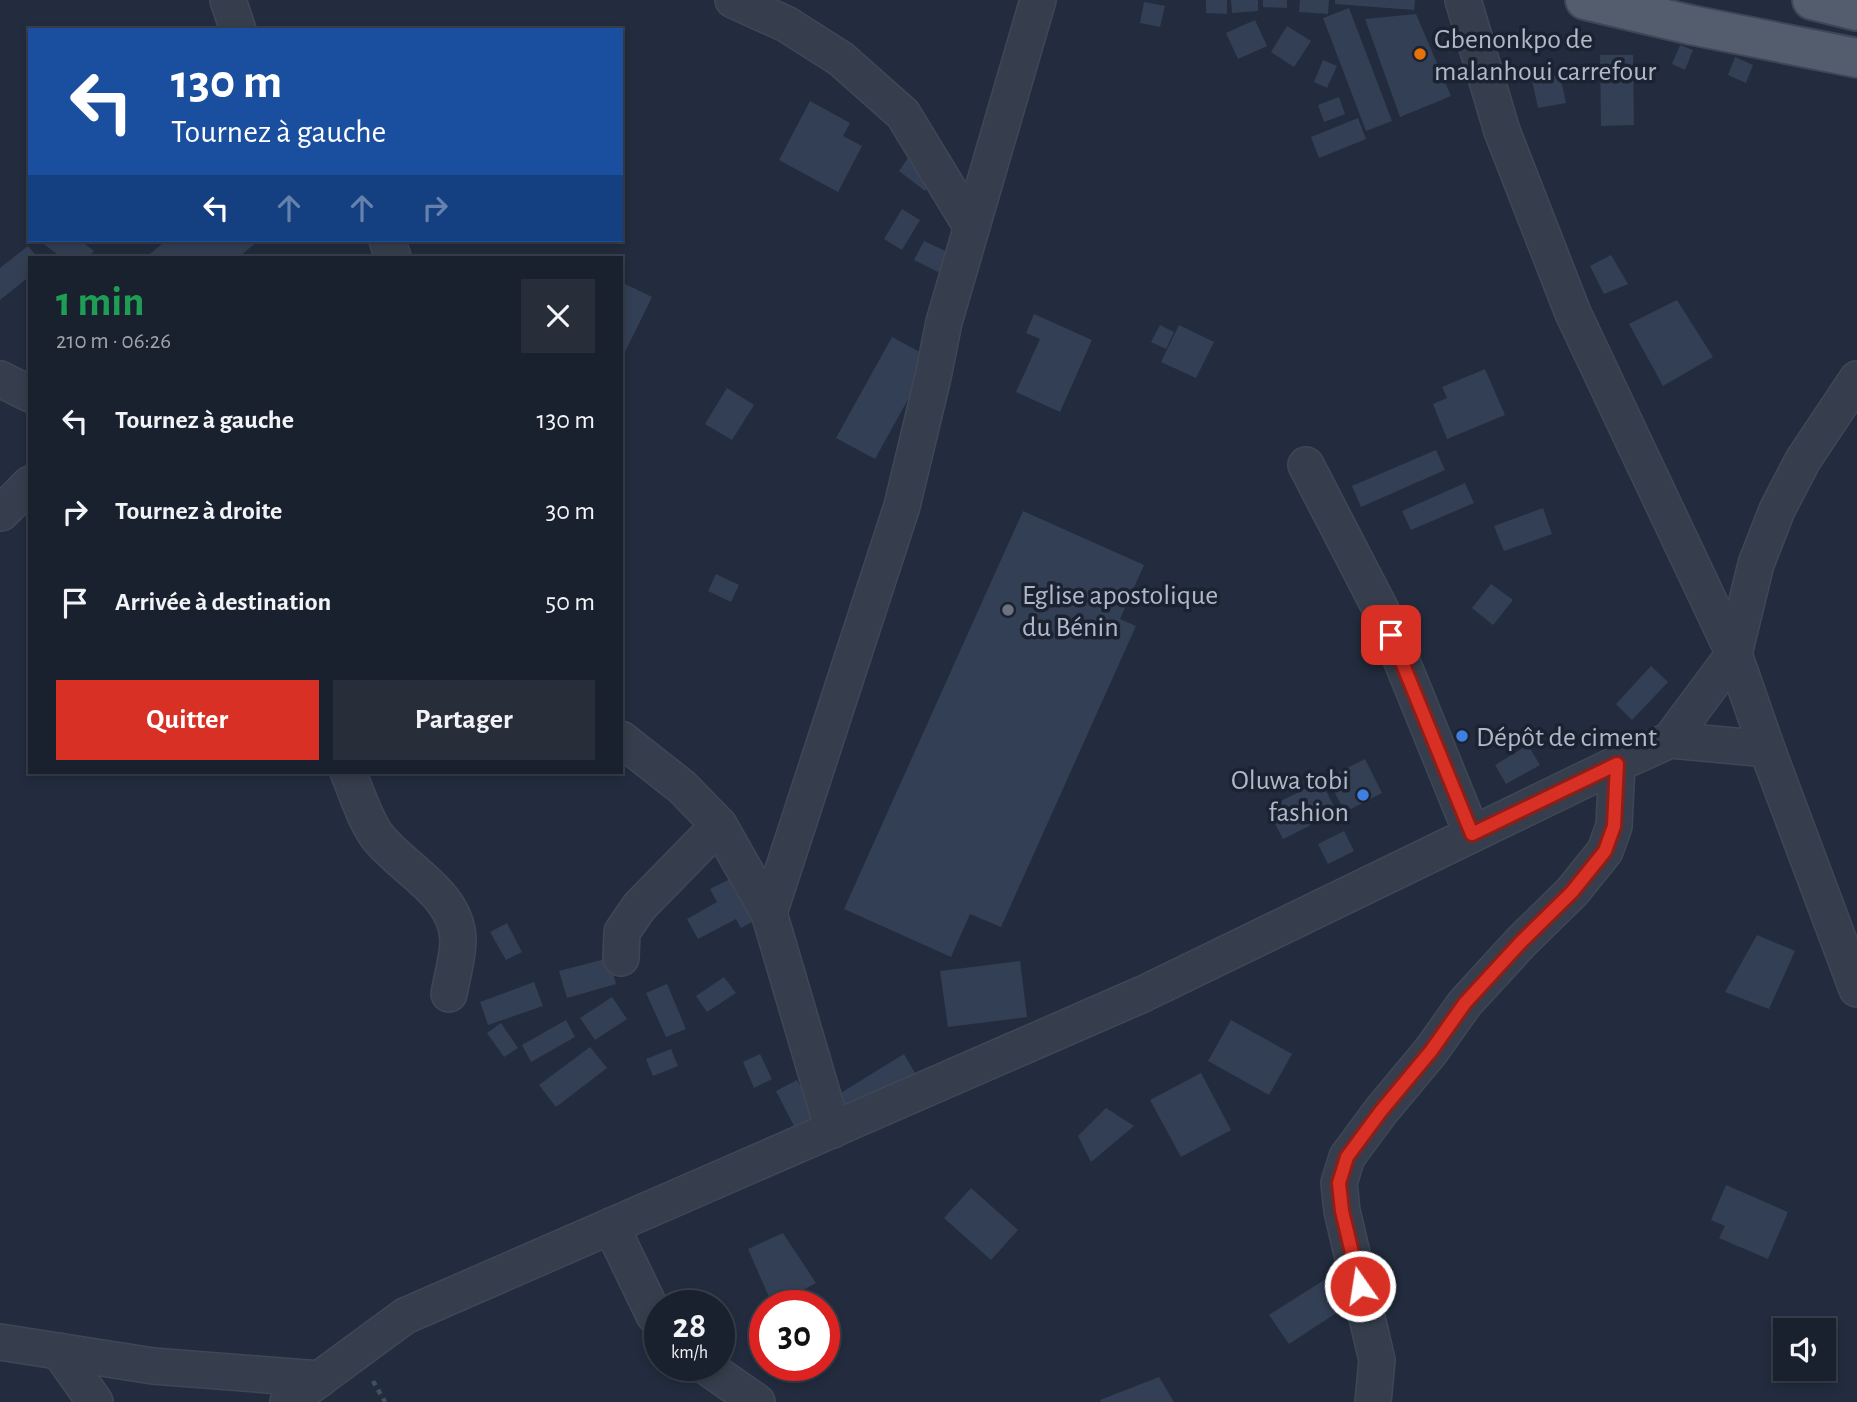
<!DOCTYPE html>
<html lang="fr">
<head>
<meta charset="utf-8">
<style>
  :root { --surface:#1a212e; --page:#272e3a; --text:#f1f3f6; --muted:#9fa3aa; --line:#383e4a; --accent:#d93025 }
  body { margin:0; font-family:"Alegreya Sans",sans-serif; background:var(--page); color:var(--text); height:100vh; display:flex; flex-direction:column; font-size:26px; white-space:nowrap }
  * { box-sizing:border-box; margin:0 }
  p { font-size:23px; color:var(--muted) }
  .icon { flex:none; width:38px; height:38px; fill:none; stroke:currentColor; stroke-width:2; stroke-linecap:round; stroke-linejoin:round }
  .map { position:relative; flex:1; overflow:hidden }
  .drawer { position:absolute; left:28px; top:256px; width:595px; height:518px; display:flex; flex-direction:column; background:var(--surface); border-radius:0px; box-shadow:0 4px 10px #0003,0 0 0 2px var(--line) }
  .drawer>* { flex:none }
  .banner { position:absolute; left:28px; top:28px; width:595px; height:214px; border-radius:0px; box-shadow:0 4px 10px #0003,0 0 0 2px var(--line); background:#1a4fa0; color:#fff; overflow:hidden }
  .tools { position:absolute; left:1773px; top:1318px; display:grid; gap:14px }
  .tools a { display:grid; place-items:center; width:63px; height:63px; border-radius:0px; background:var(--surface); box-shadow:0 4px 10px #0003,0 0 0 2px var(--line); font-size:35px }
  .speed { position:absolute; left:644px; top:1290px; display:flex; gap:14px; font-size:35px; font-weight:700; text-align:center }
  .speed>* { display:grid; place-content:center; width:91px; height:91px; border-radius:50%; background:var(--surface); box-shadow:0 4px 10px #0003,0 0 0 2px var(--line); line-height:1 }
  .speed small { font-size:18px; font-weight:400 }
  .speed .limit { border:10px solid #d22; background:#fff; color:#111 }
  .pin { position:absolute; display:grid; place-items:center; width:60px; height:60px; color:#fff; margin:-30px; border-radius:14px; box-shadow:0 4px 10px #0006 }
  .me { position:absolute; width:77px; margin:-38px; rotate:347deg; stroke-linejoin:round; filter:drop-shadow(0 0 5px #0008) }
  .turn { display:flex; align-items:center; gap:24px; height:147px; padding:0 28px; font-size:32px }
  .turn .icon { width:91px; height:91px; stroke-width:2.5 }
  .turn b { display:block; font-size:49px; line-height:60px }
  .lanes { display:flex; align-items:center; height:66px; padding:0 28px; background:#0003; justify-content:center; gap:35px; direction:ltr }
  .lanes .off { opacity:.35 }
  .round { display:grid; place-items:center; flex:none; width:74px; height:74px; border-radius:0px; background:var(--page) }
  .head { display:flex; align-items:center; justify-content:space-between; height:119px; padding:0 28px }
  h1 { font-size:42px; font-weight:700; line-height:52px; color:#1e9e55 }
  .button { display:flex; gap:14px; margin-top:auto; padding:14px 28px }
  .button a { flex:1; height:80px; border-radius:0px; background:var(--accent); color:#fff; font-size:28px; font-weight:700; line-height:80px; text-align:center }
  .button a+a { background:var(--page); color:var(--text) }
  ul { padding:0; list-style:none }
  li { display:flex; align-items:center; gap:21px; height:91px; padding:0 28px }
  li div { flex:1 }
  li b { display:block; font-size:26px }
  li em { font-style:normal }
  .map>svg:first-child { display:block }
  .building { fill:#333f54 }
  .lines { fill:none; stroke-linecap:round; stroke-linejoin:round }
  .street-casing { stroke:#3f4756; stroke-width:38 }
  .primary-casing { stroke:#3f4756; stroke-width:42 }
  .path { stroke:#3d5357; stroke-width:4.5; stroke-dasharray:5 5; stroke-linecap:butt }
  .street { stroke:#363e4d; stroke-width:35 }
  .primary { stroke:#535d6e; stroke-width:38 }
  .route-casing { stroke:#8d1f18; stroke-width:18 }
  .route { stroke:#d93025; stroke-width:12 }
  .food-dot { fill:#e8710a; stroke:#1b2332; stroke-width:2.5 }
  .worship-dot { fill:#6b7280; stroke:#1b2332; stroke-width:2.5 }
  .shop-dot { fill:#3f7fe0; stroke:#1b2332; stroke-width:2.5 }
  .labels { text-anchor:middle; stroke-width:7; stroke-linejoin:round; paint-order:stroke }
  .poi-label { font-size:28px; fill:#b1b9c9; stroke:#1b2332; text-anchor:start }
</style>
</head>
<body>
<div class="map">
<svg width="1857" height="1402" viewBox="0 0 1857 1402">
  <rect width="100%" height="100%" fill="#222c3e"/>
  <g class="building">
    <polygon points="1206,0 1227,0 1227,14 1206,13"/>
    <polygon points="1231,0 1258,0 1258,11 1232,13"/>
    <polygon points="1263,0 1287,0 1287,8 1263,7"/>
    <polygon points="1300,0 1329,0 1328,14 1299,12"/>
    <polygon points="1335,0 1415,0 1414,10 1335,4"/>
    <polygon points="1144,2 1165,6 1160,27 1140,23"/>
    <polygon points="1349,8 1392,121 1366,131 1323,18"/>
    <polygon points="1416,14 1451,96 1400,117 1365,19"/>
    <polygon points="1255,20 1267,46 1238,59 1226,33"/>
    <polygon points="1287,26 1311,41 1294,67 1271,52"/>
    <polygon points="1680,45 1693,50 1685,70 1672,64"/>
    <polygon points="1600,55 1633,55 1634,125 1601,126"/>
    <polygon points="1735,57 1753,65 1746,83 1728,75"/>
    <polygon points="1323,60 1337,66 1327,88 1314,82"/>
    <polygon points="1560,75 1566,103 1538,108 1532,80"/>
    <polygon points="1339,97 1345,114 1324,122 1318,105"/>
    <polygon points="810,101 850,123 843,136 862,146 838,192 779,160"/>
    <polygon points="1358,118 1366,139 1319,158 1311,137"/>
    <polygon points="908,158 935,178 925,191 899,171"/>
    <polygon points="902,209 920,220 902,250 884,239"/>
    <polygon points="38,240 80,240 94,251 89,257 61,257"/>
    <polygon points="167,240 259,240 239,257 146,257"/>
    <polygon points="924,241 952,254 942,274 914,260"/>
    <polygon points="28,246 37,257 30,257 30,276 0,300 0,268"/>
    <polygon points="1611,255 1628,284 1604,294 1590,266"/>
    <polygon points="621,282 652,297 621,360"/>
    <polygon points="1677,300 1713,357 1663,386 1629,324"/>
    <polygon points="1034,314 1092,340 1060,412 1016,392 1040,339 1026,333"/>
    <polygon points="1160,325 1174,332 1166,349 1151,342"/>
    <polygon points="1179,325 1214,342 1196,378 1161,362"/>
    <polygon points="892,337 931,358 875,459 836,438"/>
    <polygon points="1485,369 1505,415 1447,439 1433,404 1447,398 1442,387"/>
    <polygon points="727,388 754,405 732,440 705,424"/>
    <polygon points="1436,450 1445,470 1361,507 1352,486"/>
    <polygon points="1465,483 1474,503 1411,530 1402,511"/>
    <polygon points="1543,508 1552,534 1504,551 1494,526"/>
    <polygon points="1023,511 1144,565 1120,619 1136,626 1001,927 970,914 951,957 844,909"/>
    <polygon points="716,574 739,585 731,602 708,591"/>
    <polygon points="1491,584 1513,600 1493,625 1472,608"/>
    <polygon points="1651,666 1668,682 1632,720 1616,704"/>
    <polygon points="1528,745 1540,765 1506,784 1495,765"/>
    <polygon points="1365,759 1382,793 1345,812 1327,778"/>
    <polygon points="1321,781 1337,812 1283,839 1267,808"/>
    <polygon points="1344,831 1354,851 1328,864 1318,844"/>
    <polygon points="732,878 754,921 741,928 736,919 698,939 687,919 717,902 710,889"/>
    <polygon points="507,923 522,952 506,960 490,932"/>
    <polygon points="1757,935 1795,951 1769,1009 1725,992"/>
    <polygon points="609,958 616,984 567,998 559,971"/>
    <polygon points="1020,961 1027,1017 948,1027 940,971"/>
    <polygon points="724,977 736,993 707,1012 696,996"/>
    <polygon points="534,982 543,1006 488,1025 480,1002"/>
    <polygon points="667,984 686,1029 666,1037 646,993"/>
    <polygon points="612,997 627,1019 595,1040 580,1018"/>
    <polygon points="566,1020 575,1037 531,1062 522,1045"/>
    <polygon points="1231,1020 1292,1054 1269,1095 1208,1061"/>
    <polygon points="501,1023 518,1048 504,1057 487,1033"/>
    <polygon points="590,1047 607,1068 556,1107 539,1085"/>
    <polygon points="671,1049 678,1066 653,1076 646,1059"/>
    <polygon points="760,1054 772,1079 754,1088 743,1062"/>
    <polygon points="904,1054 919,1080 854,1119 839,1094"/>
    <polygon points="1201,1073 1231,1130 1181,1157 1150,1100"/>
    <polygon points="797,1080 818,1119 796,1130 776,1091"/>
    <polygon points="1106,1108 1134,1126 1091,1162 1078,1136"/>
    <polygon points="1726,1185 1788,1212 1768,1259 1719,1238 1725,1226 1711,1220"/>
    <polygon points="971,1188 1018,1230 991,1260 944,1218"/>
    <polygon points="783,1233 816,1283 773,1306 748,1249"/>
    <polygon points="1329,1277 1350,1304 1289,1344 1269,1315"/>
    <polygon points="1159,1377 1174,1402 1101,1402 1100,1400"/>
  </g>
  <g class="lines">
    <g class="street-casing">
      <g id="street">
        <polyline points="228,0 238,30"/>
        <polyline points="733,0 786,24 841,59 903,114 971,226"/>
        <polyline points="1463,0 1502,131 1573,313 1734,654 1767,749 1857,989"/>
        <polyline points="387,240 393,257"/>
        <polyline points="0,379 30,394"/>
        <polyline points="1306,465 1381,610 1472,834"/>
        <polyline points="1,513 30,484"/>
        <polyline points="621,739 682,787 719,825 769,913 833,1130"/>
        <polyline points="1670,740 1734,654 1756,564 1777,510 1803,460 1857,379"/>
        <path d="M348 772C356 791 365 820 377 836 402 869 457 893 458 940 458 957 452 977 449 994"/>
        <polyline points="769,913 902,506 933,377 944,322 1038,0"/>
        <polyline points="621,958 622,932 639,907 719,825"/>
        <polyline points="611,1226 654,1315 660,1322"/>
        <polyline points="0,1342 153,1366 320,1379"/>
        <polyline points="59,1351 95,1402"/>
        <polyline points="704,1365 757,1402"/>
        <polyline points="288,1402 405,1316 1143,994 1617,764 1670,740 1767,749"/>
        <polyline points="1373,1402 1377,1360 1342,1211 1339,1183 1347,1157 1381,1111 1431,1051 1465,1003 1521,942 1572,892 1605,851 1614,826 1617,764"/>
      </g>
    </g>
    <g class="primary-casing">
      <g id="primary">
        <polyline points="1585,0 1691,25 1857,58"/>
        <polyline points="1812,0 1857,11"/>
      </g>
    </g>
    <polyline class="path" points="373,1381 385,1402"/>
    <use href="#street" class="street"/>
    <use href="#primary" class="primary"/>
  </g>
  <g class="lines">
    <g class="route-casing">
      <polyline id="route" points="1360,1286 1342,1211 1339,1183 1347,1157 1381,1111 1431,1051 1465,1003 1521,942 1572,892 1605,851 1614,826 1617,764 1472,834 1391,635"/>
    </g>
    <use href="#route" class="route"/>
  </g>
  <circle class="food-dot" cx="1420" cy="54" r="7"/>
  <circle class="worship-dot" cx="1008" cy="610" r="7"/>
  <g class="shop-dot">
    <circle cx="1462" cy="736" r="7"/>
    <circle cx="1363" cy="795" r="7"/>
  </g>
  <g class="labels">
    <g class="poi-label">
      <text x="1434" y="48">Gbenonkpo de<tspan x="1434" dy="32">malanhoui carrefour</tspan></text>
      <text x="1022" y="604">Eglise apostolique<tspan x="1022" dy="32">du Bénin</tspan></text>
      <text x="1476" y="746">Dépôt de ciment</text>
      <text x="1349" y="789" text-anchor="end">Oluwa tobi<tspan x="1349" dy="32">fashion</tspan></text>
    </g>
  </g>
</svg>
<div class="tools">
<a><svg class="icon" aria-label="sound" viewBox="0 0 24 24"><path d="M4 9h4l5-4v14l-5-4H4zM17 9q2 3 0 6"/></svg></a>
</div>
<div class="speed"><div>28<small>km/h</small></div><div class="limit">30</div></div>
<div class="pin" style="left:1391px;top:635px;background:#d93025"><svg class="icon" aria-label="arrive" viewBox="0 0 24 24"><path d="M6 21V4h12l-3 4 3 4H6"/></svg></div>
<svg class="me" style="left:1360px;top:1286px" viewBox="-20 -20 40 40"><circle r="17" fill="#d93025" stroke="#fff" stroke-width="3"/><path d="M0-11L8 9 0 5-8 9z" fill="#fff"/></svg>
<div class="banner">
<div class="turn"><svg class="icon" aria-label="left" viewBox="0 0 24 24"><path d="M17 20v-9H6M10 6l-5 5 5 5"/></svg><div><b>130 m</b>Tournez à gauche</div></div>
<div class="lanes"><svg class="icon" aria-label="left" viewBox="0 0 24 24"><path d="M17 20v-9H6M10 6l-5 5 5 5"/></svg><svg class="icon off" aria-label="ahead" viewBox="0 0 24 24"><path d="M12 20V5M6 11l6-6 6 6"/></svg><svg class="icon off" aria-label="ahead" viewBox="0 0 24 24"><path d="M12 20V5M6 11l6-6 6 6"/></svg><svg class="icon off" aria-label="right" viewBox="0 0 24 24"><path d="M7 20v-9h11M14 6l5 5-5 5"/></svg></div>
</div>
<section class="drawer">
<div class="head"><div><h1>1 min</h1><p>210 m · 06:26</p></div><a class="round"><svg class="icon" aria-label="close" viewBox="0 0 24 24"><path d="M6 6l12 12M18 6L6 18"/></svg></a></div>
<ul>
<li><svg class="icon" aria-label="left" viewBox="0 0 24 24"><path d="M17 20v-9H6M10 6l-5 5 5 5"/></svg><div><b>Tournez à gauche</b></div><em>130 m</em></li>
<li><svg class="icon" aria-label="right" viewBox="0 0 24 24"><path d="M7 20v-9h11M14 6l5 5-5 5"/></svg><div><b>Tournez à droite</b></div><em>30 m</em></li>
<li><svg class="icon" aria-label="arrive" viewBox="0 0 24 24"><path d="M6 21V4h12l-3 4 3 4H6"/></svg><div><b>Arrivée à destination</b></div><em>50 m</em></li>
</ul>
<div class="button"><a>Quitter</a><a>Partager</a></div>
</section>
</div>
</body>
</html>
